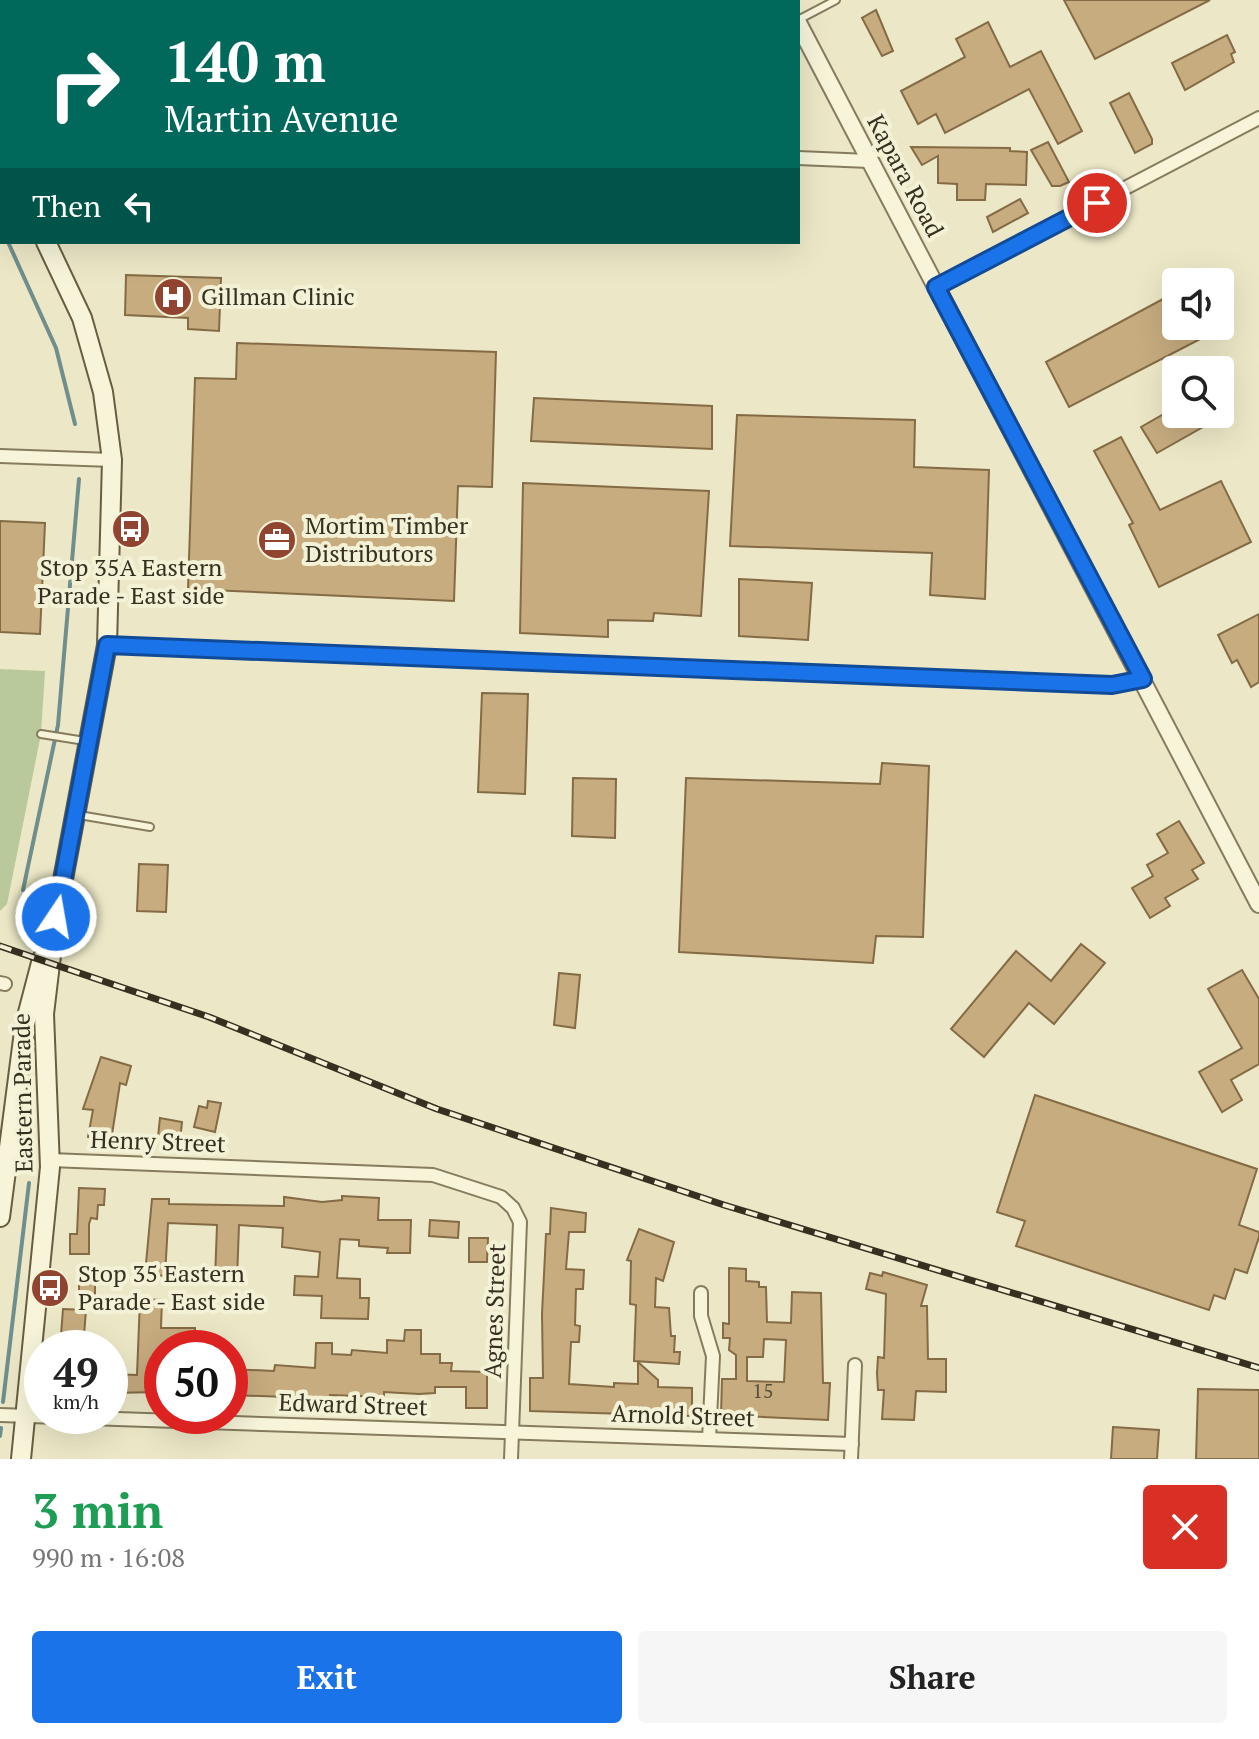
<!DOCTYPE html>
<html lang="en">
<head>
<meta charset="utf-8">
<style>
  :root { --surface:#fff; --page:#f6f6f6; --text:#222; --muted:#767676; --accent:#1a73e8 }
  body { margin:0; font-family:"PT Serif",serif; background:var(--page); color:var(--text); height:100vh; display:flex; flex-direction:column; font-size:30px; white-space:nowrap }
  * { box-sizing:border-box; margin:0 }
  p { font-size:26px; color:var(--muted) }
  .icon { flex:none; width:44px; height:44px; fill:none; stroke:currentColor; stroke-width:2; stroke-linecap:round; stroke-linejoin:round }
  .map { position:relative; height:1459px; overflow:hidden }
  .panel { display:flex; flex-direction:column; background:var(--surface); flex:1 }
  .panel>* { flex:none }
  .guide { position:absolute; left:0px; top:0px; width:800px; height:244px; box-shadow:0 8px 32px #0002; background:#00695c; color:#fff; overflow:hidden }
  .fabs { position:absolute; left:1162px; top:268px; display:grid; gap:16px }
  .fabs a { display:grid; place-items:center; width:72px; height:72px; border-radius:8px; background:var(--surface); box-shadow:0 8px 32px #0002; font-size:40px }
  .speed { position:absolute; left:24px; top:1330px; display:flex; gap:16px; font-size:40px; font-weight:700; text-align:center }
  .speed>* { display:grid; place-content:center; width:104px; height:104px; border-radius:50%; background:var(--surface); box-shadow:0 8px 32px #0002; line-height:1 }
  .speed small { font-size:20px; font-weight:400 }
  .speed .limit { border:12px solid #d22; background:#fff; color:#111 }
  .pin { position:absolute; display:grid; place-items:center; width:68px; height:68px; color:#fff; margin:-34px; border:4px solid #fff; border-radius:50%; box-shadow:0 2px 8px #0007 }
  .me { position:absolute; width:88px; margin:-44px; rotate:12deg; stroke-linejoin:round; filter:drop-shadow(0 0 6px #0008) }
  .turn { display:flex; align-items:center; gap:28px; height:168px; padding:0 32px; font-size:36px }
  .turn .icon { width:104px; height:104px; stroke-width:2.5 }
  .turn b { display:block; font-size:56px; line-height:68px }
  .then { display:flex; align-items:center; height:76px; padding:0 32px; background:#0003; gap:16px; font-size:30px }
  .round { display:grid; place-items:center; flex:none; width:84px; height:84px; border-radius:8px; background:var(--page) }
  .head { display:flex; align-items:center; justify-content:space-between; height:136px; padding:0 32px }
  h1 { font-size:48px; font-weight:700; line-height:60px; color:#1e9e55 }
  .cta { display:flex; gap:16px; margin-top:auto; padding:16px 32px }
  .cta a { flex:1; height:92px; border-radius:8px; background:var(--accent); color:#fff; font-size:32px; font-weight:700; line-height:92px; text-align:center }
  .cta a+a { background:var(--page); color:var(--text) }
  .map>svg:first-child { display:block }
  .green { fill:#bac99b }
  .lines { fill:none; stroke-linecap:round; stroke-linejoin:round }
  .stream { stroke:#6f8e8c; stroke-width:4 }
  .building { fill:#c7ac7f; stroke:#846b45; stroke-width:2; fill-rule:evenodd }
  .service-casing { stroke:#867c5d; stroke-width:10 }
  .minor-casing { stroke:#867c5d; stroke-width:16 }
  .tertiary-casing { stroke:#867c5d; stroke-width:20 }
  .secondary-casing { stroke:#685d41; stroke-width:22 }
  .service { stroke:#f7f4da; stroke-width:6 }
  .minor { stroke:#f7f4da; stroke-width:12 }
  .tertiary { stroke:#f7f4da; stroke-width:16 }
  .secondary { stroke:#f7f4da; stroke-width:18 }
  .rail-casing { stroke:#373020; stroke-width:7 }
  .rail { stroke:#f3f1d6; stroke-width:4; stroke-dasharray:12; stroke-linecap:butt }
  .route-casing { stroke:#114b97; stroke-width:20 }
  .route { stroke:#1a73e8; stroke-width:14 }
  .labels { text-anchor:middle; stroke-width:8; stroke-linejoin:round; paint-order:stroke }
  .number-label { font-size:20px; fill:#5b4f38 }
  .street-label { font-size:24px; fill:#373020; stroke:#f3f1d6 }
  .poi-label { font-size:24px; fill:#373020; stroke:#f3f1d6; text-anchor:start }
</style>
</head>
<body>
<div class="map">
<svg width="1259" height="1459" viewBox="0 0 1259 1459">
  <rect width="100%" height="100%" fill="#ece8c7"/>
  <polygon class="green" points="0,669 45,671 41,734 7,904 0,911"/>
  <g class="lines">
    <g class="stream">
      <polyline points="0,227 2,231"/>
      <polyline points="8,242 56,348 75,424"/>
      <polyline points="23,890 58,725 79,479"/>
      <polyline points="3,1402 29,1183"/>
      <polyline points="0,1436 1,1428"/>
    </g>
  </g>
  <g class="building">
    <polygon points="1064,0 1210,0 1095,59"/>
    <polygon points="876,10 893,51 882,56 862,18"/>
    <polygon points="988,22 1010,67 1041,51 1082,131 1058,144 1029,89 945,133 936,114 918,124 901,91 965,57 956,39"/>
    <polygon points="1227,35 1235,52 1231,54 1234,62 1185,90 1172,63"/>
    <polygon points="1129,93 1152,139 1152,144 1135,153 1110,103"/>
    <polygon points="1048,142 1069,182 1060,186 1052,186 1031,150"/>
    <polygon points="911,147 1010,148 1010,151 1027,152 1026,185 986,184 985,200 957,200 957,184 938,183 938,156 922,165"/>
    <polygon points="1020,199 1028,213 993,232 987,217"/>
    <polygon points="126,275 221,278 219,331 188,329 188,318 125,315"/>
    <polygon points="1176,292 1176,326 1204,326 1208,335 1069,407 1046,362"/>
    <polygon points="237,343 496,352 492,487 458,486 454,601 188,589 195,378 236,379"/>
    <polygon points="534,398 712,406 712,449 531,441"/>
    <polygon points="1176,407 1176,414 1226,414 1157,453 1141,427"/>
    <polygon points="737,415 915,420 914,467 989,470 985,599 930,595 932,553 730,546"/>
    <polygon points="1121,437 1160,510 1221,481 1251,542 1159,587 1129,525 1133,523 1094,451"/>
    <polygon points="523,483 709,491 701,616 654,613 653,621 608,620 608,637 520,633"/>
    <polygon points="0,521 45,523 40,634 0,632"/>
    <polygon points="739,579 812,583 808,640 739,636"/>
    <polygon points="1259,614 1259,682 1251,687 1237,660 1232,663 1218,635"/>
    <polygon points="482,693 528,694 525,794 478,792"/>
    <polygon points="882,763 929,766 923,937 876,936 873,963 679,952 686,778 880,784"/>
    <polygon points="573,778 616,779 615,838 572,836"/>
    <polygon points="1179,821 1204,863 1192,870 1198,879 1165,898 1170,906 1150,918 1132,888 1153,876 1147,865 1168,853 1157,834"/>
    <polygon points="139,864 168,865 166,912 137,911"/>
    <polygon points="1081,944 1105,963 1054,1024 1029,1003 984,1057 951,1029 1016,951 1051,981"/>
    <polygon points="1242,970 1259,999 1259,1064 1231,1080 1242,1100 1222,1112 1199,1072 1242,1048 1208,989"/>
    <polygon points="559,973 580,975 575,1028 554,1025"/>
    <polygon points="101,1057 131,1066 126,1085 120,1083 111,1141 88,1137 93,1110 83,1109"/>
    <polygon points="1035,1095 1257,1169 1239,1225 1259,1232 1259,1237 1247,1273 1235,1269 1225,1299 1214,1295 1209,1310 1016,1246 1025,1221 997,1212"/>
    <polygon points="208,1101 221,1103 215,1132 194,1127 199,1106 207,1108"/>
    <polygon points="160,1118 182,1122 180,1141 158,1137"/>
    <polygon points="79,1188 105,1189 104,1205 98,1205 97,1219 91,1218 89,1224 89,1254 70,1254 70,1234 77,1234"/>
    <polygon points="342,1196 379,1198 378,1220 411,1220 410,1253 387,1253 388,1248 359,1246 359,1240 340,1239 337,1278 360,1279 360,1298 369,1298 368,1319 321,1318 322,1296 294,1295 295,1276 318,1277 320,1252 282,1247 283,1228 239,1225 237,1280 215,1279 217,1225 168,1223 165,1276 145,1274 152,1199 169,1199 169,1204 284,1206 284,1197 322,1202 342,1200"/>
    <polygon points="551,1208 586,1213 585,1232 569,1232 566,1269 584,1270 583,1289 576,1289 575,1325 580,1326 579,1342 571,1342 569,1384 614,1387 614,1383 638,1384 638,1362 658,1380 658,1387 692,1388 692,1416 530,1411 530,1378 543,1378 542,1314 546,1234 550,1234"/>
    <polygon points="430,1220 459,1222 458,1238 429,1236"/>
    <polygon points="639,1229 674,1242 663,1281 656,1278 655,1307 669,1308 671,1336 675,1336 674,1352 680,1352 679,1364 634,1361 636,1305 630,1304 631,1261 627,1260"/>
    <polygon points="469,1238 488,1238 487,1262 469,1262"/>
    <path d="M729 1268 746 1269V1281L759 1282V1287H766L767 1322 791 1323 792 1292 821 1293 823 1383H830L828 1420 721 1415 722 1379H736V1355L729 1350 730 1338H723V1323L729 1324ZM764 1339 786 1340 784 1382 747 1381V1357H763Z"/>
    <rect x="79" y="1271" width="16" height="24"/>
    <polygon points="883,1272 927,1285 921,1306 927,1306 928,1359 946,1359 946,1392 916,1391 914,1420 882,1419 884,1390 878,1390 877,1373 878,1357 884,1358 886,1294 866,1289 870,1273 882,1276"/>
    <polygon points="140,1299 162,1300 161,1328 195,1328 195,1348 160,1348 159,1392 110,1393 110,1374 137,1375"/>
    <polygon points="63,1309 86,1310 83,1348 60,1348"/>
    <polygon points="405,1330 421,1330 421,1354 440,1354 440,1363 452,1363 451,1371 487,1372 487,1408 466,1408 466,1387 435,1387 435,1393 419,1394 384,1392 384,1397 330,1395 329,1404 313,1403 313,1398 230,1395 230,1369 274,1371 275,1365 315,1368 316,1343 332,1343 332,1354 351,1355 352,1350 387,1353 387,1340 404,1341"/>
    <polygon points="1198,1389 1259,1390 1259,1459 1196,1459"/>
    <polygon points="1113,1427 1159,1430 1157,1459 1111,1459"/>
  </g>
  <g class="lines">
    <g class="service-casing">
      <g id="service">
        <polyline points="798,20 836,0"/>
        <polyline points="41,734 85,741"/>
        <polyline points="79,815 150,827"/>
      </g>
    </g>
    <g class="minor-casing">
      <g id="minor">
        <polyline points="0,126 2,126"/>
        <polyline points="798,158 869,161"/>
        <polyline points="936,287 1259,118"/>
        <polyline points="0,456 112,460"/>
        <polyline points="107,645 1112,685 1143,679"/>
        <polyline points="0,983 5,984"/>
        <polyline points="50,1160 433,1175 501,1197 513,1208 520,1222 511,1459"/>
        <polyline points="701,1293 701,1316 713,1356 709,1439"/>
        <polyline points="0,1415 852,1444"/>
        <polyline points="851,1459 855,1365"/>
      </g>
    </g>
    <g class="tertiary-casing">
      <g id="tertiary">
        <polyline points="786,0 787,2"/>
        <polyline points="798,23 1259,904"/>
      </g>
    </g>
    <g class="secondary-casing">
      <g id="secondary">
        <polyline points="0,146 2,150"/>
        <polyline points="0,1217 25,1024 42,959"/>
        <polyline points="21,1459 50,1167 44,1014 55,922 107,645 112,460 103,392 82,318 46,242"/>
      </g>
    </g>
    <use href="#service" class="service"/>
    <use href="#minor" class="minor"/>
    <use href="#tertiary" class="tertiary"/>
    <use href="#secondary" class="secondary"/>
    <g class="rail-casing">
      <polyline id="rail" points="0,946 209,1017 437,1109 724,1205 1259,1368"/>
    </g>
    <use href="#rail" class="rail"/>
  </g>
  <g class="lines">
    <g class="route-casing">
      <polyline id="route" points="56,917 107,645 1112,685 1143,679 936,287 1097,203"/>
    </g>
    <use href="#route" class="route"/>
  </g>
  <defs>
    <g id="hospital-disc" transform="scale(2)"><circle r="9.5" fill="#914531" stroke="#f3f1d6"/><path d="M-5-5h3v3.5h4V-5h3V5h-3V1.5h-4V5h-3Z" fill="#fff"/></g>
    <g id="bus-disc" transform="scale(2)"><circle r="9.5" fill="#914531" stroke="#f3f1d6"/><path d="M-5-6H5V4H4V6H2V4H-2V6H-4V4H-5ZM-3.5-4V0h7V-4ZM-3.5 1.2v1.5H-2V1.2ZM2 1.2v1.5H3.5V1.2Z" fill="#fff"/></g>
    <g id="office-disc" transform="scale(2)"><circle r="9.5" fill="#914531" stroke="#f3f1d6"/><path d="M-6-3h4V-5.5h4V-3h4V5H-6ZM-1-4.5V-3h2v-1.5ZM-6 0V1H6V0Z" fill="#fff"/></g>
  </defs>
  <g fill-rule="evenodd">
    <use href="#hospital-disc" x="173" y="297"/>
    <use href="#bus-disc" x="131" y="529"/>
    <use href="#office-disc" x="277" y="540"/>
    <use href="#bus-disc" x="50" y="1288"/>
  </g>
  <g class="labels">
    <g class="number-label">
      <text x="763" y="1398">15</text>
    </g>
    <g class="street-label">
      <text transform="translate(905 176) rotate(62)" y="8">Kapara Road</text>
      <text transform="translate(23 1093) rotate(-91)" y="8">Eastern Parade</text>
      <text transform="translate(158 1142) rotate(2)" y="8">Henry Street</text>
      <text transform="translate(495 1311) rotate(-88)" y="8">Agnes Street</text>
      <text transform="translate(353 1405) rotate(2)" y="8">Edward Street</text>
      <text transform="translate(683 1416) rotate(2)" y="8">Arnold Street</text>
    </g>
    <g class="poi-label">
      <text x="201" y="305">Gillman Clinic</text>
      <text x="305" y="534">Mortim Timber<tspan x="305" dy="28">Distributors</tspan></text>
      <text x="131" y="576" text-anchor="middle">Stop 35A Eastern<tspan x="131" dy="28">Parade - East side</tspan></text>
      <text x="78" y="1282">Stop 35 Eastern<tspan x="78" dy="28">Parade - East side</tspan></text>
    </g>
  </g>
</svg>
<div class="fabs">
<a><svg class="icon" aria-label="sound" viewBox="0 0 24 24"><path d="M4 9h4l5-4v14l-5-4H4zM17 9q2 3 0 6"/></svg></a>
<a><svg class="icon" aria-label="search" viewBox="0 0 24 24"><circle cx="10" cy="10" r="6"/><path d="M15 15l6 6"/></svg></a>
</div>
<div class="speed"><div>49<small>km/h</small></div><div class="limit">50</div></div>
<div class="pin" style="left:1097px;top:203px;background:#d93025"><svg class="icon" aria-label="arrive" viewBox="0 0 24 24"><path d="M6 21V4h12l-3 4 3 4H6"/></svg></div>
<svg class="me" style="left:56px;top:917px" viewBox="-20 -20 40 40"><circle r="17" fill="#1a73e8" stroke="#fff" stroke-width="3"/><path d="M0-11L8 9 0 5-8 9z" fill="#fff"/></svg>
<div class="guide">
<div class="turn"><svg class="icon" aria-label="right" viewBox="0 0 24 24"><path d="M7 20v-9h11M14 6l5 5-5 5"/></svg><div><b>140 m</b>Martin Avenue</div></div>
<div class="then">Then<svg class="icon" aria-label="left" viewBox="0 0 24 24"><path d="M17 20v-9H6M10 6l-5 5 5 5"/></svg></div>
</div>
</div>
<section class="panel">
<div class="head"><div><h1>3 min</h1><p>990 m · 16:08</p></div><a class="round" style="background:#d93025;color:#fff"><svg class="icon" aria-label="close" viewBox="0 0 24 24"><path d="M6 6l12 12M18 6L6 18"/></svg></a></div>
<div class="cta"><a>Exit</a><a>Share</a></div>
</section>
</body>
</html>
